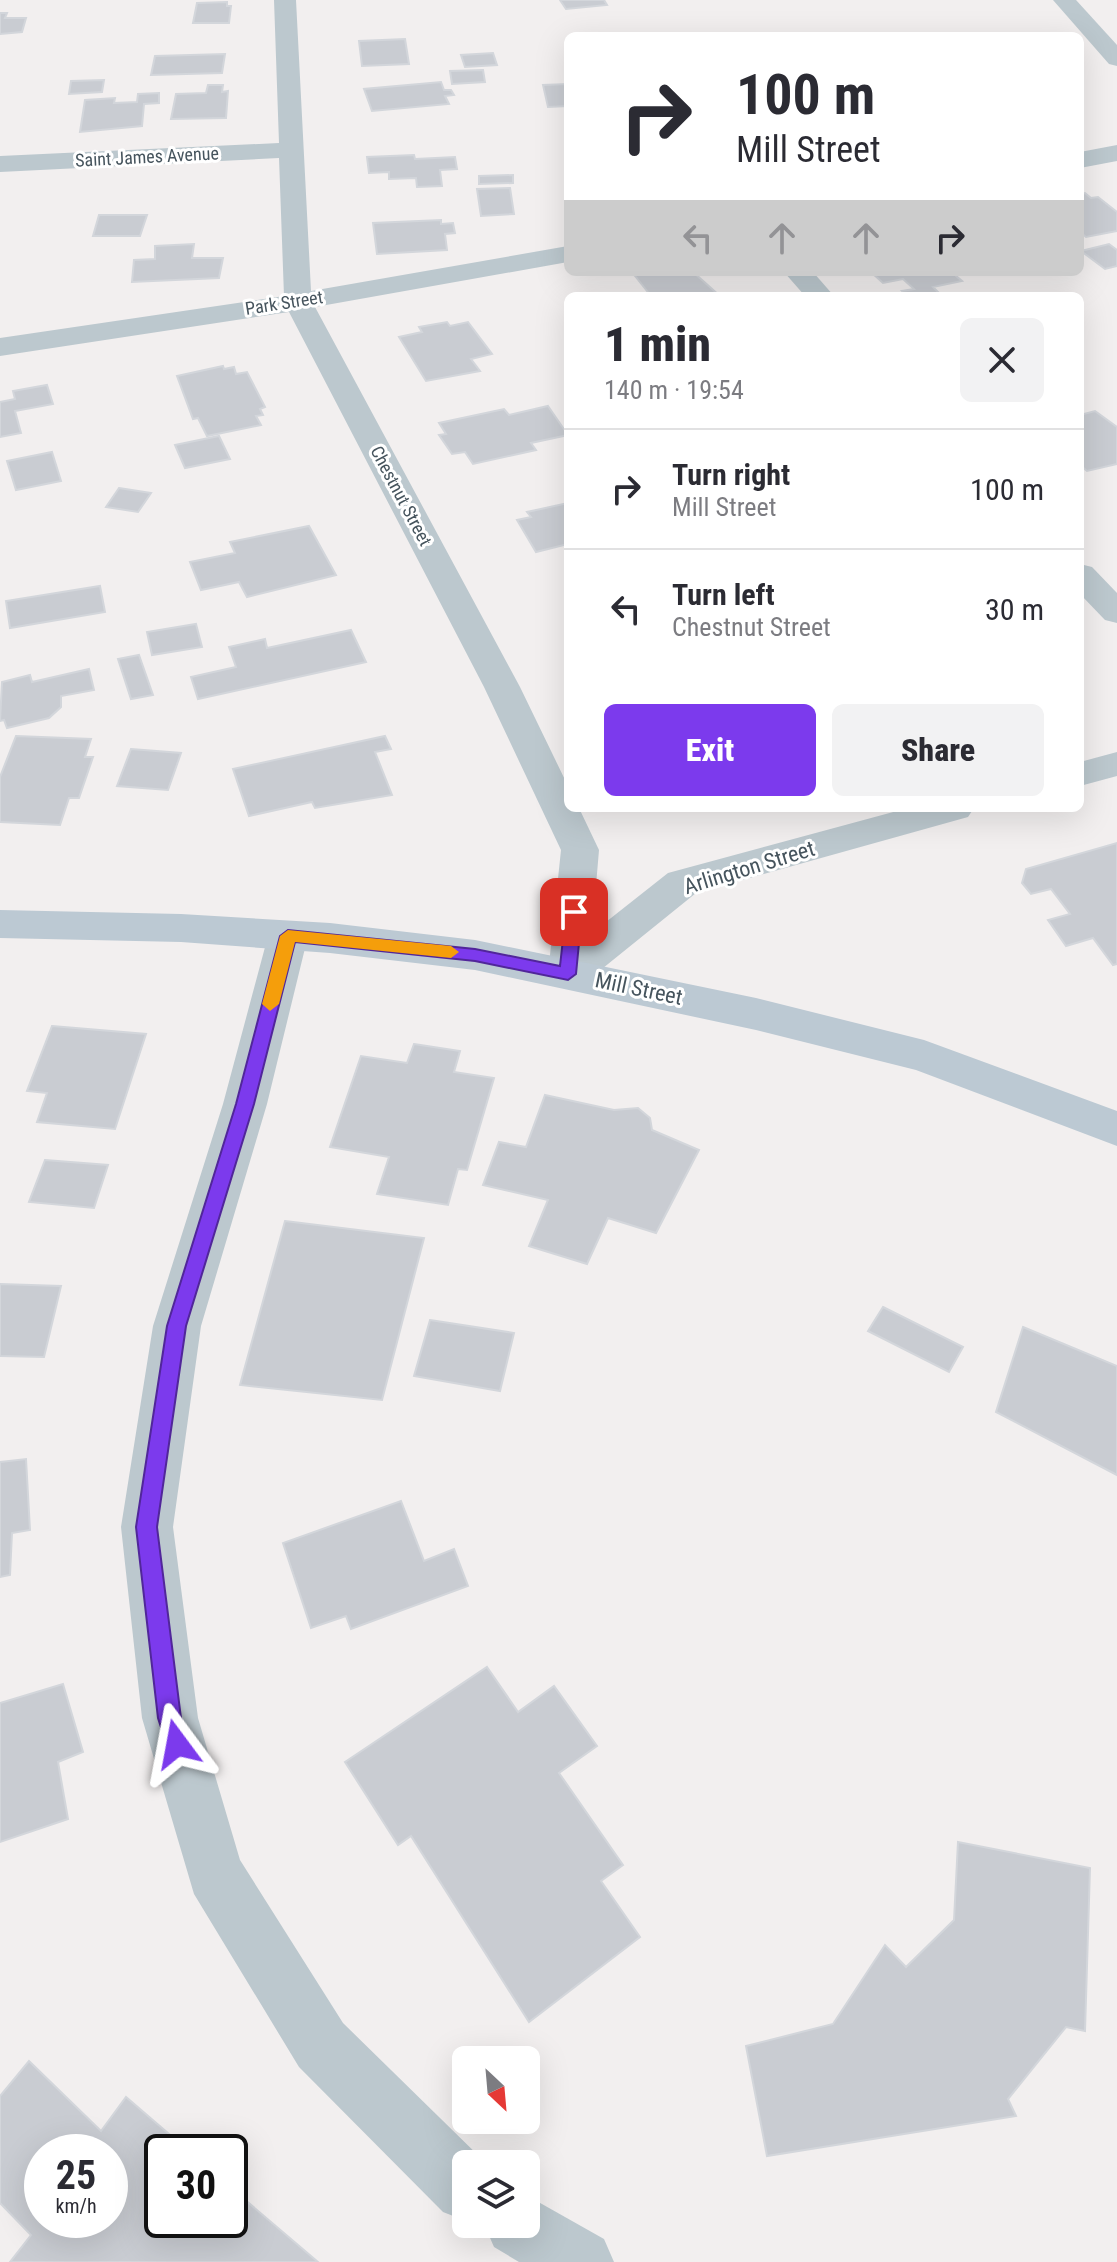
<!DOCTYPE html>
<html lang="en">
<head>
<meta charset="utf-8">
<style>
  :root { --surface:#fff; --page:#f2f2f3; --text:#2b2b33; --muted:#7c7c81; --line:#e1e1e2; --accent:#7c3aed }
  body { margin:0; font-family:"Roboto Condensed",sans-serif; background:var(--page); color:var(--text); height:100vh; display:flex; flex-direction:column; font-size:30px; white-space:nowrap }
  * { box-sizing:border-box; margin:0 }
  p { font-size:26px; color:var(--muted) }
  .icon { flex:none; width:44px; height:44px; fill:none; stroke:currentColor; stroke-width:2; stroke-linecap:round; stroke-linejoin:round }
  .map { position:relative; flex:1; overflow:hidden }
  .panel { position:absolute; left:564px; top:292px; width:520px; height:520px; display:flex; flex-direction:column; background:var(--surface); border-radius:12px; box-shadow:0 8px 32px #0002 }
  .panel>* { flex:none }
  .hud { position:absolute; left:564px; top:32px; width:520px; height:244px; border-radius:12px; box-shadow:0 8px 32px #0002; background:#fff; color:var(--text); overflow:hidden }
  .needle { width:52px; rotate:154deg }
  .controls { position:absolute; left:452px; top:2046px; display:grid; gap:16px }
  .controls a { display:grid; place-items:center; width:88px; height:88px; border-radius:12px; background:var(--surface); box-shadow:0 8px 32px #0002; font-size:40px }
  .speed { position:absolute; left:24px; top:2134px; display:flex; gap:16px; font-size:40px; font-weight:700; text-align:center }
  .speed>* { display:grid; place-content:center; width:104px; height:104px; border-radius:50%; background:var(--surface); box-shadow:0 8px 32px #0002; line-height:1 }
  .speed small { font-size:20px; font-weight:400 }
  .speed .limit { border:4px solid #111; border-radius:12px; background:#fff; color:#111 }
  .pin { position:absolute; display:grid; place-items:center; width:68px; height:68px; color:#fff; margin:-34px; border-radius:16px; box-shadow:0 4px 12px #0006 }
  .me { position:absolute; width:88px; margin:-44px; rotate:347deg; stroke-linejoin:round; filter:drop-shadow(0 0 6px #0008) }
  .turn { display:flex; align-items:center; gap:28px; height:168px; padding:0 40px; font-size:36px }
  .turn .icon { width:104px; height:104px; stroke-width:2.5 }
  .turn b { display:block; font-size:56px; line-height:68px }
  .lanes { display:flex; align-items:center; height:76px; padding:0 40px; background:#0003; justify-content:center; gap:40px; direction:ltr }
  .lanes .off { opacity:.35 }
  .round { display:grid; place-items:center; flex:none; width:84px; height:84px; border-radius:12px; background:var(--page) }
  .summary { display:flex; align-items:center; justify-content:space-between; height:136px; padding:0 40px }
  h1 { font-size:48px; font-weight:800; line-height:60px }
  .cta { display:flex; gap:16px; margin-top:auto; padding:16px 40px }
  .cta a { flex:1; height:92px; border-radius:12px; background:var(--accent); color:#fff; font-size:32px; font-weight:800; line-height:92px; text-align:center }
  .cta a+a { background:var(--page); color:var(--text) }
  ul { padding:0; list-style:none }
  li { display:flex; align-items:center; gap:24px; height:120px; padding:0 40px; border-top:2px solid var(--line) }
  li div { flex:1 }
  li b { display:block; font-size:30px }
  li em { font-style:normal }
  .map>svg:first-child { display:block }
  .building { fill:#c9ccd2; stroke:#d3d6db; stroke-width:2; fill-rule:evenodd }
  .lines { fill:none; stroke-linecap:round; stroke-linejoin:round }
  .minor { fill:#bcc8ce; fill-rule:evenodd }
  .secondary { fill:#bcc9d3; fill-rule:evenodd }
  .route { fill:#7c3aed; stroke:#51269a; stroke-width:2 }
  .slow { fill:#f59e0b }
  .labels { text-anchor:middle; stroke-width:6; stroke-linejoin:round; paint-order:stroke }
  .far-street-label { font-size:18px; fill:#46545d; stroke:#fff }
  .street-label { font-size:22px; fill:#46545d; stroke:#fff }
</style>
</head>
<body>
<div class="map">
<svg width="1117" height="2262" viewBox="0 0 1117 2262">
  <rect width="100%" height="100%" fill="#f2efef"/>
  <g class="building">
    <polygon points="560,0 604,0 607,5 566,9"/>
    <polygon points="227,2 227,6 231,6 229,23 193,23 197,3"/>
    <polygon points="0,13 7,13 5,18 26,18 22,32 0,34"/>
    <polygon points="405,39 409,64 362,66 359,41"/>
    <polygon points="493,53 497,65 465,67 461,55"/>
    <polygon points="225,54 222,73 151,75 155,56"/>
    <polygon points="483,70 485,82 452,84 450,71"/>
    <polygon points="104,80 102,92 69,94 71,81"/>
    <polygon points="441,82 444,90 451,90 454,95 445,96 449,104 372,111 364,89"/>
    <polygon points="568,84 568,106 548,107 543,85"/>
    <polygon points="208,85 223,85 222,92 228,91 226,118 171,119 176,94 206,93"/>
    <polygon points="159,93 159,103 144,104 142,126 80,132 85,100 115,98 114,103 137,102 138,94"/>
    <polygon points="414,155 415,159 455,157 457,169 440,170 442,186 417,187 416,178 389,179 389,172 369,173 367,157"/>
    <polygon points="513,175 513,183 479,184 479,176"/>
    <polygon points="510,188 514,214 481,216 477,189"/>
    <polygon points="1085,193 1091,198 1098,197 1117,212 1117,231 1086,237 1080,232 1080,194"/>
    <polygon points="99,215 147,215 140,236 93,236"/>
    <polygon points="441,220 441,224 453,223 455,233 445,234 447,250 377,254 373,223"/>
    <polygon points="194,244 192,258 223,258 219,278 132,282 134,260 155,259 155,246"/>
    <polygon points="1109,244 1117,250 1117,266 1105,269 1081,251"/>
    <polygon points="632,272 693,272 720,296 651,296"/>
    <polygon points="858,272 965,272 966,273 955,275 962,281 933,287 942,296 908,296 902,291 914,289 903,279 883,283 871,272"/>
    <polygon points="447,322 450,326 468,322 492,354 471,359 480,371 426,381 399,337 422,332 419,327"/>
    <polygon points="223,366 224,369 234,367 236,374 247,372 265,407 260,409 263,415 256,416 261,425 207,436 198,418 193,419 177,376"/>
    <polygon points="47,385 53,404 15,411 21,433 0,437 0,402 15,399 13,391"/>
    <polygon points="548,406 568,435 531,443 536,450 473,464 465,452 452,454 439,435 446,434 439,423 504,409 509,415"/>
    <polygon points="1095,411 1117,427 1117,464 1087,471 1080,465 1080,415"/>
    <polygon points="219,436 230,459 185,468 175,445"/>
    <polygon points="52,452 61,481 16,490 7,461"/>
    <polygon points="119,488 151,493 138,512 106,507"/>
    <polygon points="568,503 568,544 536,552 517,520 531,517 527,512"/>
    <polygon points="309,526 336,575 247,597 239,582 201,590 190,562 235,553 230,542"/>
    <polygon points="100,586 105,612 10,628 6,601"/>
    <polygon points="196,624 202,647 152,655 147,632"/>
    <polygon points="351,630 366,662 198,699 191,677 236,667 229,647 265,639 267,648"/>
    <polygon points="139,655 153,695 131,699 118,659"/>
    <polygon points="89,669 94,690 61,696 61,707 49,718 7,728 4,720 0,721 2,682 30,675 32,682"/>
    <polygon points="16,736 91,739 85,757 93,757 79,798 69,798 60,825 0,822 0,777"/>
    <polygon points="385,736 391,749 375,752 392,795 315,808 312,802 249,816 233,769"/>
    <polygon points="131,749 181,753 168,790 117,786"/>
    <polygon points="1117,843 1117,964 1113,965 1093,938 1066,946 1048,920 1070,914 1051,889 1031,894 1022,883 1026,869"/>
    <polygon points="52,1026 146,1034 115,1129 37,1122 47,1093 27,1091"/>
    <polygon points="414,1044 460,1051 454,1072 494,1078 467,1170 458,1169 448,1205 377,1194 389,1157 330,1147 361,1056 407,1063"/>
    <polygon points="545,1095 614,1110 638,1108 650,1118 652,1130 699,1150 656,1233 608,1218 587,1264 529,1246 548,1200 483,1185 499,1142 526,1147"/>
    <polygon points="45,1160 108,1165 94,1208 29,1202"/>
    <polygon points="285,1221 424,1238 382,1400 240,1385"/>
    <polygon points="0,1284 61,1286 44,1357 0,1356"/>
    <polygon points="883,1307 963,1347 949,1372 868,1331"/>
    <polygon points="430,1320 514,1333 500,1391 414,1376"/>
    <polygon points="1023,1327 1117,1366 1117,1475 996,1412"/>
    <polygon points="26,1459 30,1530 12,1533 10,1575 0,1577 0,1462"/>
    <polygon points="401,1501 424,1561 454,1549 468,1586 351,1629 346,1616 311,1628 283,1543"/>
    <polygon points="487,1667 518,1712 554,1686 597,1746 559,1773 623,1865 601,1881 640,1937 529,2022 411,1836 398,1845 345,1762"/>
    <polygon points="63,1684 83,1752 58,1762 68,1819 0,1842 0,1703"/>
    <polygon points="958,1842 1090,1868 1085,2031 1066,2027 1008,2099 1016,2116 767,2156 746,2046 833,2024 885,1945 906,1967 954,1920"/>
    <path d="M29 2061 101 2131 126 2097 190 2152H162V2220H230V2187L318 2262H10L31 2235 0 2203V2096ZM42 2152H110V2220H42Z"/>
  </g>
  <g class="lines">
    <g class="minor">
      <polygon points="274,0 296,0 311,291 568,246 568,262 315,307 520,687 568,786 568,808 579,808 599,850 592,933 668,873 908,808 974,808 968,817 696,893 582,985 568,989 554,985 548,974 561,850 484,687 289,312 0,356 0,338 284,296 279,158 0,172 0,156 279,143"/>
      <polygon points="1053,0 1076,0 1117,45 1117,66 1109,64"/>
      <polygon points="1117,145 1117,161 1080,168 1080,152"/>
      <polygon points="784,272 813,272 834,296 805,296"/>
      <polygon points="1080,564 1092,567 1117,593 1117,623 1105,620 1080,594"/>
      <polygon points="1117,752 1117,776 1080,786 1080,762"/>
      <polygon points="288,922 302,926 308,936 267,1104 201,1326 173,1527 198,1718 240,1860 343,2023 487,2164 466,2164 466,2221 443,2212 299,2067 194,1894 142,1718 121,1527 153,1326 223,1104 268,936 274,926"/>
      <polygon points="526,2195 604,2239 614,2262 519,2262 494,2247 484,2224 526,2224"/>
    </g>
    <polygon class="secondary" points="0,910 181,914 330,923 475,940 756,998 924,1040 1117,1111 1117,1146 916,1070 756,1030 475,970 330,953 181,942 0,938"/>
  </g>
  <polygon class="route" points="574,906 582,912 576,974 568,980 475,961 295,942 254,1104 186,1326 157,1527 181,1718 189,1744 185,1752 177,1755 169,1752 158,1718 136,1527 167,1326 236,1104 280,936 288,930 475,949 560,966 566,912"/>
  <polygon class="slow" points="288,930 451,946 459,952 451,958 295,942 279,1004 270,1011 262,1004 280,936"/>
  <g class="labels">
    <g class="far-street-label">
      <text transform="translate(147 157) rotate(-3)" y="6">Saint James Avenue</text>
      <text transform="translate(284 303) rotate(-9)" y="6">Park Street</text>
      <text transform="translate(401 496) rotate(62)" y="6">Chestnut Street</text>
    </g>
    <g class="street-label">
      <text transform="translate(749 867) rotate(-17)" y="8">Arlington Street</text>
      <text transform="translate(639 988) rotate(12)" y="8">Mill Street</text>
    </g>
  </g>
</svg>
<div class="controls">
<a><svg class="needle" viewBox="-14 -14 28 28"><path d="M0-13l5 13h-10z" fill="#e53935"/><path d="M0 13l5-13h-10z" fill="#7c7c81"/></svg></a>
<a><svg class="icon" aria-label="layers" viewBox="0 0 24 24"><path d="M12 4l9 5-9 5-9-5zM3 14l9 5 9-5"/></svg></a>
</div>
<div class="speed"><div>25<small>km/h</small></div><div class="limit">30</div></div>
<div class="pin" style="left:574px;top:912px;background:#d93025"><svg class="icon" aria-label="arrive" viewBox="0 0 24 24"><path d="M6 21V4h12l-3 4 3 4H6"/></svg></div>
<svg class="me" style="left:177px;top:1744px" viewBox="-20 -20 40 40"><path d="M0-17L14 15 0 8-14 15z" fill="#7c3aed" stroke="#fff" stroke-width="4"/></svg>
<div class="hud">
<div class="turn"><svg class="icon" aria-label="right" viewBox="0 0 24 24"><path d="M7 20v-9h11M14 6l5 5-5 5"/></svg><div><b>100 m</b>Mill Street</div></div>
<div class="lanes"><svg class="icon off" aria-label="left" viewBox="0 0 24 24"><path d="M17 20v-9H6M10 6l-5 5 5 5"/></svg><svg class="icon off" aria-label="ahead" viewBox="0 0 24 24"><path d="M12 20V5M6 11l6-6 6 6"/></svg><svg class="icon off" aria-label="ahead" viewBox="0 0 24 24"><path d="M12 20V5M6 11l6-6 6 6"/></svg><svg class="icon" aria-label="right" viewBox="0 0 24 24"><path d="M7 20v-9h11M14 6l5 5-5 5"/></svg></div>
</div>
<section class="panel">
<div class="summary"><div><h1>1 min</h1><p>140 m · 19:54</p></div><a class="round"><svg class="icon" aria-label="close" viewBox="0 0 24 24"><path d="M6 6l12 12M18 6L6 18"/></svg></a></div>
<ul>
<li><svg class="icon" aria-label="right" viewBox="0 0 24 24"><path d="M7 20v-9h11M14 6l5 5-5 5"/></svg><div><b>Turn right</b><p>Mill Street</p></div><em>100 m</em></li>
<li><svg class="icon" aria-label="left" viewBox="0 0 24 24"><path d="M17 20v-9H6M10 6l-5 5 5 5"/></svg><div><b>Turn left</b><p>Chestnut Street</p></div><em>30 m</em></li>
</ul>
<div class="cta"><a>Exit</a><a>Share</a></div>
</section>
</div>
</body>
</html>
